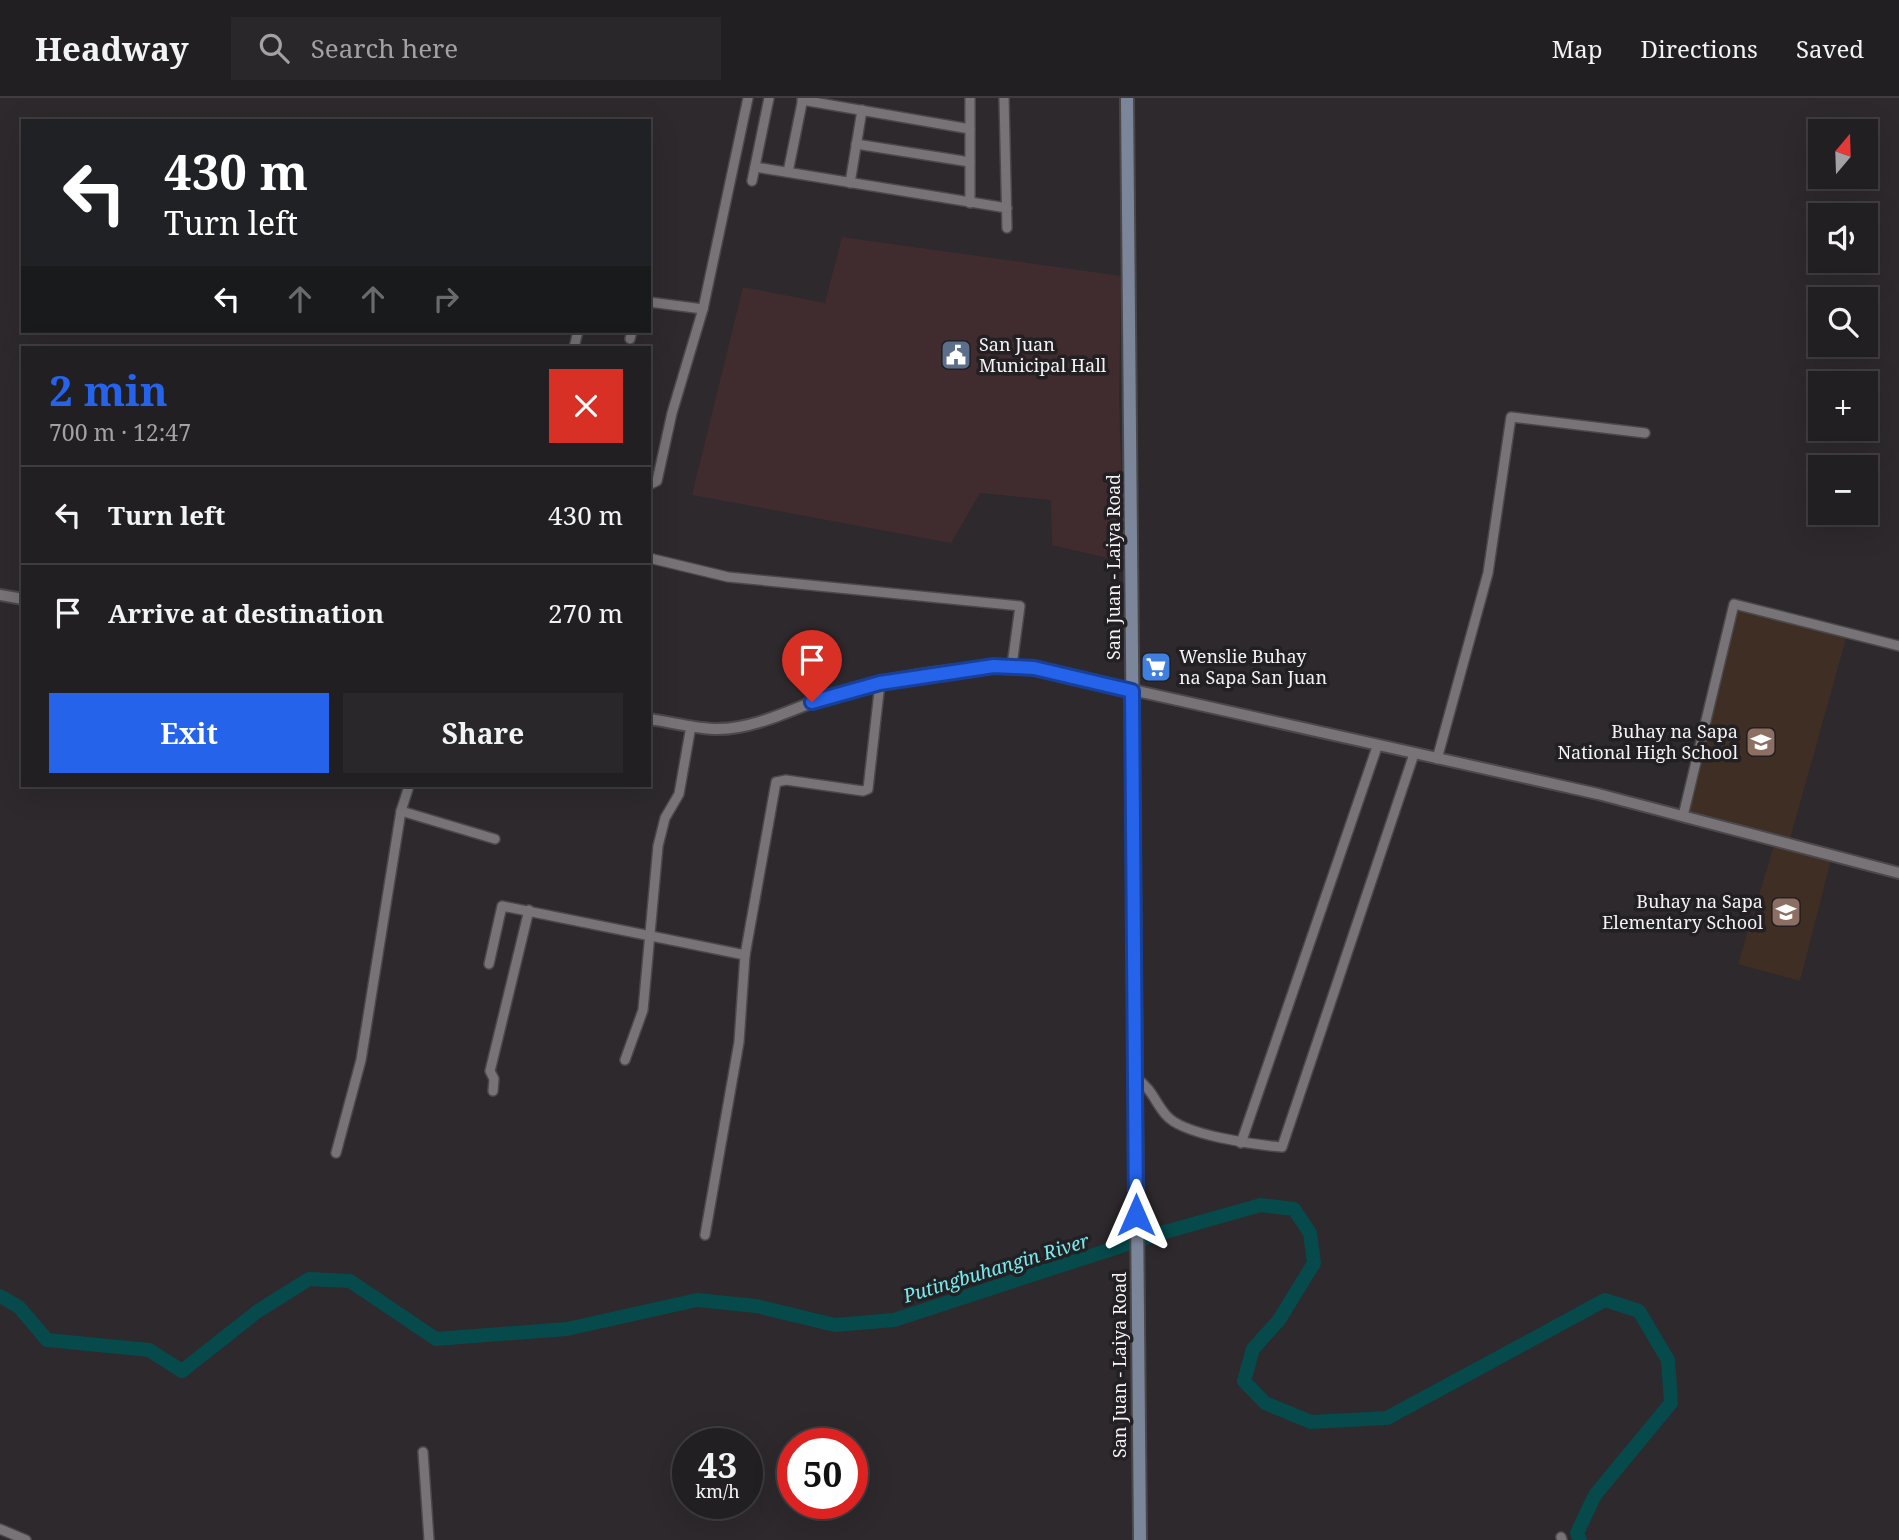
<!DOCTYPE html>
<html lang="en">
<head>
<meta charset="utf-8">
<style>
  :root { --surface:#221f22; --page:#2a272a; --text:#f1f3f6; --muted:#a2a2a5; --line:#3f3d40; --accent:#2563eb }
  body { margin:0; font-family:"Noto Serif",serif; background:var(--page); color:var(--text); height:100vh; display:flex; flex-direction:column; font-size:26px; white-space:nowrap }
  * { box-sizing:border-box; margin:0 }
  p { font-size:23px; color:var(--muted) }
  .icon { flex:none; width:38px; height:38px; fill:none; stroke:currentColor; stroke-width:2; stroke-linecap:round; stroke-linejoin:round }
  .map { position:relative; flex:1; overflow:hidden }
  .drawer { position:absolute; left:21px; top:248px; width:630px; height:441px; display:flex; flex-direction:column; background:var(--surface); border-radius:0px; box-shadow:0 7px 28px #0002,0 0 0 2px var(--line) }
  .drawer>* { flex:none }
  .top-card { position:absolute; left:21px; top:21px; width:630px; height:214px; border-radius:0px; box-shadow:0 7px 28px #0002,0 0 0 2px var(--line); background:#202124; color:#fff; overflow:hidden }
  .needle { width:46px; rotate:19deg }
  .fabs { position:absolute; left:1808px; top:21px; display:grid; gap:14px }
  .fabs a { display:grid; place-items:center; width:70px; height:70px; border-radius:0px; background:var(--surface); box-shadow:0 7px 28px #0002,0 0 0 2px var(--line); font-size:35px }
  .speed { position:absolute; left:672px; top:1330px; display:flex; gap:14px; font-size:35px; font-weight:700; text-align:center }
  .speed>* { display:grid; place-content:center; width:91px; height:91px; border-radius:50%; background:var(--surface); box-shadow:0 7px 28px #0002,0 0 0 2px var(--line); line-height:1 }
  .speed small { font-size:18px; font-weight:400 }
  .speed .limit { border:10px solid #d22; background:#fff; color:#111 }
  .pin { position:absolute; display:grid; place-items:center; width:60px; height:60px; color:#fff; margin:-72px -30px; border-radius:50% 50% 50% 0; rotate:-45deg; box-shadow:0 0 7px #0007 }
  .pin .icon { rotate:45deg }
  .me { position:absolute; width:77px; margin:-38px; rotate:0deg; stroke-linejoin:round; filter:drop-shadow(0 0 5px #0008) }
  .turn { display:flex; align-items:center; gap:24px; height:147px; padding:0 28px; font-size:32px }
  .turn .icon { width:91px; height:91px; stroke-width:2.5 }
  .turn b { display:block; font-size:49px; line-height:60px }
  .lanes { display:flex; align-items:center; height:66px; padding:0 28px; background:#0003; justify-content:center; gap:35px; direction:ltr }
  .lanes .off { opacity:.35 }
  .round { display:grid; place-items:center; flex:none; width:74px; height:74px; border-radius:0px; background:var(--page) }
  .summary { display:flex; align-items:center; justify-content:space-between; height:119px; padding:0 28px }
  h1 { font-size:42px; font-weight:700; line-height:52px; color:var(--accent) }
  .button { display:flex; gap:14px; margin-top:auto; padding:14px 28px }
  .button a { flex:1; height:80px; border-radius:0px; background:var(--accent); color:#fff; font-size:28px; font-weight:700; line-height:80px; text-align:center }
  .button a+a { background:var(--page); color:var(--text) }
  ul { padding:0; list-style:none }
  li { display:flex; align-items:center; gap:21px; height:98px; padding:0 28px; border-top:2px solid var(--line) }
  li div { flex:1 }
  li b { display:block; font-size:26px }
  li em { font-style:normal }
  header { display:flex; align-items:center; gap:42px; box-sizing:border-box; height:98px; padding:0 35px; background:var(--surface); border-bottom:2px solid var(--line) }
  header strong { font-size:33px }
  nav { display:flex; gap:38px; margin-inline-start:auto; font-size:24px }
  .search { width:490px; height:63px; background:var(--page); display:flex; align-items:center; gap:18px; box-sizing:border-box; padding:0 24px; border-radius:0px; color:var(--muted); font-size:26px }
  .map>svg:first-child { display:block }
  .commercial { fill:#402c2e }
  .education { fill:#3f2e24 }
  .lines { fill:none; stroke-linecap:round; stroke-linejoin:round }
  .river { stroke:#064a4c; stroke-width:14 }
  .minor-casing { stroke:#4b484b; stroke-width:12 }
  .tertiary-casing { stroke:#4b484b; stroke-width:14 }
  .secondary-casing { stroke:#4b484b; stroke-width:16 }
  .minor { stroke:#777377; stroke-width:9 }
  .tertiary { stroke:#777377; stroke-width:10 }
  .secondary { stroke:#7c869b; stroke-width:12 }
  .route-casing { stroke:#184099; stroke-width:18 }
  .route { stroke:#2563eb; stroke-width:12 }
  .labels { text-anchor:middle; stroke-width:7; stroke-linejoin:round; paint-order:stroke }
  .poi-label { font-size:18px; fill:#f4f2f4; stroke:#232023; text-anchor:start }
  .street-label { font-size:18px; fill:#f4f2f4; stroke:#232023 }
  .water-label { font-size:19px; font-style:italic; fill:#76ebef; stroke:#232023 }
</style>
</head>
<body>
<header>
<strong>Headway</strong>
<div class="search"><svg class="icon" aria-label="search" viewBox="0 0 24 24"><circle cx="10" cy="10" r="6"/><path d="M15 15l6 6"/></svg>Search here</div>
<nav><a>Map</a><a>Directions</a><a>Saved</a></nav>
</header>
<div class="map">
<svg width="1899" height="1442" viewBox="0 0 1899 1442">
  <rect width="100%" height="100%" fill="#2d292d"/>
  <polygon class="commercial" points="842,139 1121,178 1119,300 1124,464 1052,447 1051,402 980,395 951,445 692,397 743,189 825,205"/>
  <g class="education">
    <polygon points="1737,509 1847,537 1790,741 1688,713 1722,576 1720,572"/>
    <polygon points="1774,747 1831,762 1800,883 1738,866"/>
  </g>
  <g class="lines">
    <polyline class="river" points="0,1198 19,1209 47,1242 149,1252 182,1273 258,1213 309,1181 350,1183 436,1241 567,1231 697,1202 756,1208 835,1227 894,1222 1158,1136 1261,1107 1294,1111 1310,1135 1314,1165 1279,1222 1253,1251 1244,1283 1265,1305 1311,1324 1387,1320 1605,1202 1639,1213 1668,1262 1671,1305 1595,1397 1577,1435 1580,1442"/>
    <g class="minor-casing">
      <g id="minor">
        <polyline points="1004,0 1007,130"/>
        <polyline points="802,2 970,31"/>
        <polyline points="856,46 970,64"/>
        <polyline points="755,69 1007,110"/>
        <polyline points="788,74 803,0"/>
        <polyline points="752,83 769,0"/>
        <polyline points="850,85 862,12"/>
        <polyline points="970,105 970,0"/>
        <polyline points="649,204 703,211"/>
        <polyline points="630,241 632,233"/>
        <polyline points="574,250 578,233"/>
        <polyline points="649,387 657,383 672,315 703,211 748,0"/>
        <polyline points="649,460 728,479 1020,508 1012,567"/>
        <polyline points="1437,661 1488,475 1511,319 1645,335"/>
        <polyline points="401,713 495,741"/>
        <polyline points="1683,718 1734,506 1899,548"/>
        <polyline points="489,866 502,808 745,857"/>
        <polyline points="625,962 643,912 658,748 665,720 679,696 691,628"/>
        <path d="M1135 979C1154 993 1153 1002 1166 1017 1182 1037 1256 1047 1282 1049L1414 656"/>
        <polyline points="493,993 494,981 490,973 529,812"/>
        <polyline points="1241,1045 1377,649"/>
        <polyline points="336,1055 361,962 401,713 409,688"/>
        <polyline points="705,1137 739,944 745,857 776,684 786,682 863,693 868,691 880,585"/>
        <polyline points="423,1354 429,1442"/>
        <polyline points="0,1431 26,1442"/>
        <polyline points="1561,1439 1562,1442"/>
      </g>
    </g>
    <g class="tertiary-casing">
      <g id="tertiary">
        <polyline points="0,497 23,501"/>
        <path d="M649 621C672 624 695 631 718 631 757 631 798 608 835 596 886 580 981 564 1034 570L1598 696 1899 775"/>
      </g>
    </g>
    <g class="secondary-casing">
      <polyline id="secondary" points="1127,0 1140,1442"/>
    </g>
    <use href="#minor" class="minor"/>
    <use href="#tertiary" class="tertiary"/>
    <use href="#secondary" class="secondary"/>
  </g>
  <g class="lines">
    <g class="route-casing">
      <polyline id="route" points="812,604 880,585 994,568 1034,570 1132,593 1136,1117"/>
    </g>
    <use href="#route" class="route"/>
  </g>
  <defs>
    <g id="civic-square" transform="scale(1.575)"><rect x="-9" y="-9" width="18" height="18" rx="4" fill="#5c6f8a" stroke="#232023"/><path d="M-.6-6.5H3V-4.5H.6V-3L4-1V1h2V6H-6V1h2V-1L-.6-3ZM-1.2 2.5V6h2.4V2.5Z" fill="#fff"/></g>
    <g id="supermarket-square" transform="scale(1.575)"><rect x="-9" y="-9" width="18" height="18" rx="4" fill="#3f7fe0" stroke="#232023"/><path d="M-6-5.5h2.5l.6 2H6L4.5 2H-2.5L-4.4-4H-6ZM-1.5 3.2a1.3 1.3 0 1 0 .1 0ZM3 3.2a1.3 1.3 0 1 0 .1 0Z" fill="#fff"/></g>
    <g id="school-square" transform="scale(1.575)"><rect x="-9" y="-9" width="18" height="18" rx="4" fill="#8d6e63" stroke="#232023"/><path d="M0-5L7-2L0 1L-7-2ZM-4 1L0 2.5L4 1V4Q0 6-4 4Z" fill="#fff"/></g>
  </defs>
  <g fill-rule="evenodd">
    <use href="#civic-square" x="956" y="257"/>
    <use href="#supermarket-square" x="1156" y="569"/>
    <use href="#school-square" x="1761" y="644"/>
    <use href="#school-square" x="1786" y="814"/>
  </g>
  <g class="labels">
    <g class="poi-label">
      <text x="979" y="253">San Juan<tspan x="979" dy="21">Municipal Hall</tspan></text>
      <text x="1179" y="565">Wenslie Buhay<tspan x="1179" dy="21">na Sapa San Juan</tspan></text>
      <text x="1738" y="640" text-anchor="end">Buhay na Sapa<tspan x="1738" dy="21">National High School</tspan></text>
      <text x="1763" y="810" text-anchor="end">Buhay na Sapa<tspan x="1763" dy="21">Elementary School</tspan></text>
    </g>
    <g class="street-label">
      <text transform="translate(1114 469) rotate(-90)" y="6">San Juan - Laiya Road</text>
      <text transform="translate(1120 1267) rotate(-90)" y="6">San Juan - Laiya Road</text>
    </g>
    <g class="water-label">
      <text transform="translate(996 1170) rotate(-17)" y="7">Putingbuhangin River</text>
    </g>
  </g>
</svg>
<div class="fabs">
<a><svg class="needle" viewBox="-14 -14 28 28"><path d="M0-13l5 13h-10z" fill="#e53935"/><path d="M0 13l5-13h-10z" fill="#a2a2a5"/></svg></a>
<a><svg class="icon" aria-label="sound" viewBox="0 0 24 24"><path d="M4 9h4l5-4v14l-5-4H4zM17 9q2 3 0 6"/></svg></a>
<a><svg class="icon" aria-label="search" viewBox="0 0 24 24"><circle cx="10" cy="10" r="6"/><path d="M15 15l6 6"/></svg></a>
<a>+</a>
<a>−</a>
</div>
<div class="speed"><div>43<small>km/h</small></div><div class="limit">50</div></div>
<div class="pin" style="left:812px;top:604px;background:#d93025"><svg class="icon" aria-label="arrive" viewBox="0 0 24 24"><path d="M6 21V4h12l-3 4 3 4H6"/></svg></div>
<svg class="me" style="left:1136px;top:1117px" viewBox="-20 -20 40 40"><path d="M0-17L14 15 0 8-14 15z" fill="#2563eb" stroke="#fff" stroke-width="4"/></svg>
<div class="top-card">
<div class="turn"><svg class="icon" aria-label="left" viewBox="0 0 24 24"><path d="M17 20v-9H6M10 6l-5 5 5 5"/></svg><div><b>430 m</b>Turn left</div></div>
<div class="lanes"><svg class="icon" aria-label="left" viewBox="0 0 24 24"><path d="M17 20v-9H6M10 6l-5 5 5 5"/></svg><svg class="icon off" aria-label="ahead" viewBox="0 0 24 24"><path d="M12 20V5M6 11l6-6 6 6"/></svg><svg class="icon off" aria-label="ahead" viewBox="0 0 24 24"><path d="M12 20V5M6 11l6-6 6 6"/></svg><svg class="icon off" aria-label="right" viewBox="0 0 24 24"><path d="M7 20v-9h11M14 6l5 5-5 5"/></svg></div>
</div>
<section class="drawer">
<div class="summary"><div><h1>2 min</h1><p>700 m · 12:47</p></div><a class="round" style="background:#d93025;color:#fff"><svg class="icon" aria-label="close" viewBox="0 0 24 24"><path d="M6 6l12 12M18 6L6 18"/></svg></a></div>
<ul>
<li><svg class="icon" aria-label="left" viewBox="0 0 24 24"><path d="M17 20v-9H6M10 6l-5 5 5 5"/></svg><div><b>Turn left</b></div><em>430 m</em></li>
<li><svg class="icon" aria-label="arrive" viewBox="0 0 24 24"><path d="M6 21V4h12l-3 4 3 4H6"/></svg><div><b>Arrive at destination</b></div><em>270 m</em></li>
</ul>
<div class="button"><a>Exit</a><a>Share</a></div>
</section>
</div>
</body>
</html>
